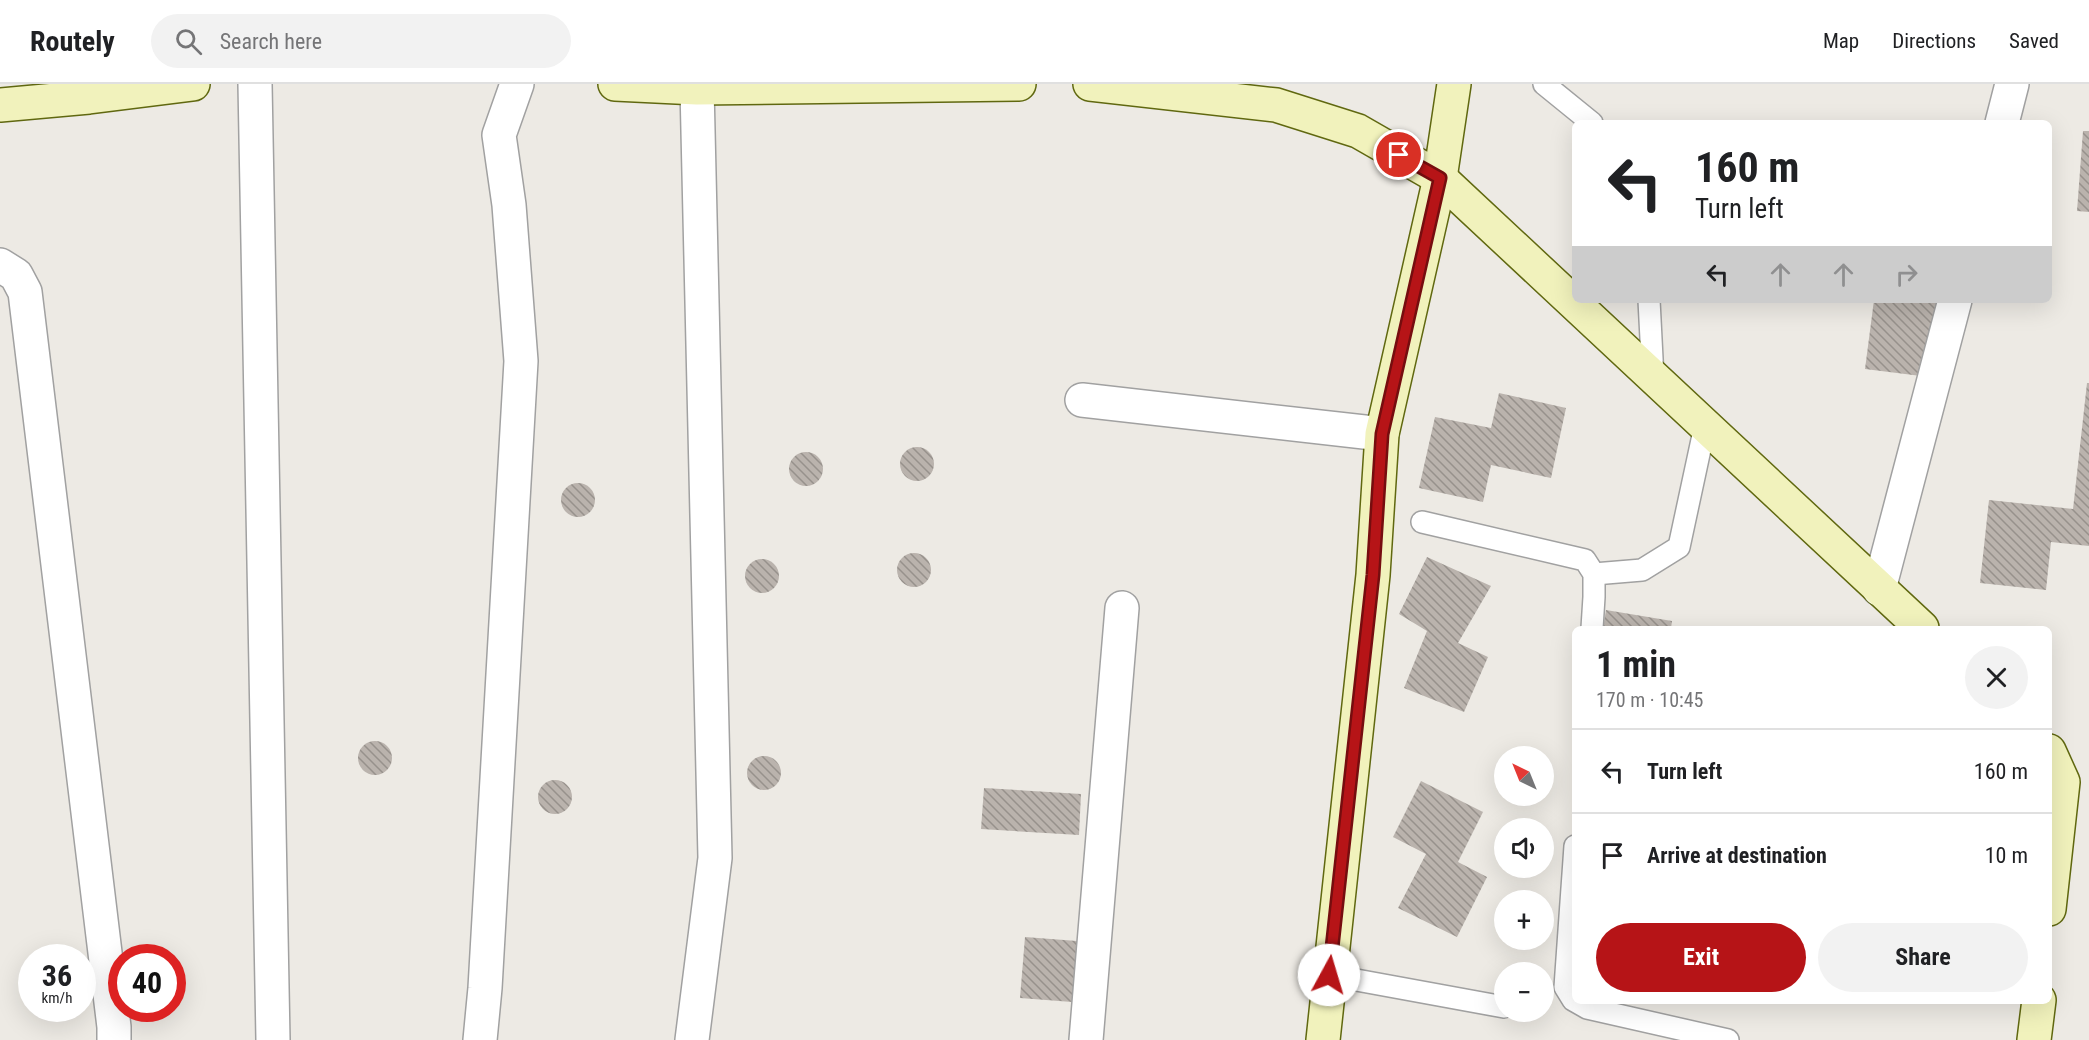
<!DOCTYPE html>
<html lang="en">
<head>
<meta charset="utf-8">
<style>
  :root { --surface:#fff; --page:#f2f2f2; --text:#202124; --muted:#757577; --line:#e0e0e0; --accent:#b61417 }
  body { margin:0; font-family:"Roboto Condensed",sans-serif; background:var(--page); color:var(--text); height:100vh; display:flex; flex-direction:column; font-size:22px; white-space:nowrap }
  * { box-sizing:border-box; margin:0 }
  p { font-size:20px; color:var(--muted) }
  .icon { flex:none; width:33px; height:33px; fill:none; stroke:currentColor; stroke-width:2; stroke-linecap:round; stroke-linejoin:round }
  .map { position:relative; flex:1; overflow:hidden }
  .panel { position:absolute; left:1572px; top:542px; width:480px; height:378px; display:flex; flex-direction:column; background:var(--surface); border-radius:9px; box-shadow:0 6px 24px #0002 }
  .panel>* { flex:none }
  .top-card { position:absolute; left:1572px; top:36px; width:480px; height:183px; border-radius:9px; box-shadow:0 6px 24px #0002; background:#fff; color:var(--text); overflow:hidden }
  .needle { width:39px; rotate:317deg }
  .buttons { position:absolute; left:1494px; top:662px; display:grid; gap:12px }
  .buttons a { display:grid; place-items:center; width:60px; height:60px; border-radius:50%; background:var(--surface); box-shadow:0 6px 24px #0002; font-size:30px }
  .speed { position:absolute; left:18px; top:860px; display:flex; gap:12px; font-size:30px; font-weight:700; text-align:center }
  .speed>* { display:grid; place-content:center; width:78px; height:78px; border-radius:50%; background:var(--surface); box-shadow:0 6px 24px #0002; line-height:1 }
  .speed small { font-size:15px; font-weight:400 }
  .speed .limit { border:9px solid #d22; background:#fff; color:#111 }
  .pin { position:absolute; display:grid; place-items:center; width:51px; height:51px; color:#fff; margin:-26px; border:3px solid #fff; border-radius:50%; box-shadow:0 2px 6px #0007 }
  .me { position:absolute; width:66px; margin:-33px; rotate:6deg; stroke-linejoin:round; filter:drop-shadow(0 0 4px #0008) }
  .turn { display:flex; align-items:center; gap:21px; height:126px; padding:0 24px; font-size:27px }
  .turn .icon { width:78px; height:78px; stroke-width:2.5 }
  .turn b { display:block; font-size:42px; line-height:51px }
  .lanes { display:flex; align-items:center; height:57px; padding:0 24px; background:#0003; justify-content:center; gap:30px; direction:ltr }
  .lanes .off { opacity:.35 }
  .round { display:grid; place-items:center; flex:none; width:63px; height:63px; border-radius:32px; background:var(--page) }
  .head { display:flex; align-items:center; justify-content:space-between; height:102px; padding:0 24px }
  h1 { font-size:36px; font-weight:700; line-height:45px }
  .action { display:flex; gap:12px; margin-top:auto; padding:12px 24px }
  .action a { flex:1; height:69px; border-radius:36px; background:var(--accent); color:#fff; font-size:24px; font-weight:700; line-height:69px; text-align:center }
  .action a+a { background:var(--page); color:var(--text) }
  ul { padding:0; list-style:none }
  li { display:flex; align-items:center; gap:18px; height:84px; padding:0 24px; border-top:2px solid var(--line) }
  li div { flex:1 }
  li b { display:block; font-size:22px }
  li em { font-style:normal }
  header { display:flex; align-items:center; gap:36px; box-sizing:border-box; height:84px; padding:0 30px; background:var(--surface); border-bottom:2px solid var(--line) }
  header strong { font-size:28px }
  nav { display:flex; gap:33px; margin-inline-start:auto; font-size:21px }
  .search { width:420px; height:54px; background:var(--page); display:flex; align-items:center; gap:15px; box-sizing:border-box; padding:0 21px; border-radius:33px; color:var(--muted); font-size:22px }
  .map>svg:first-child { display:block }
  .building { fill:url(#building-back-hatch) }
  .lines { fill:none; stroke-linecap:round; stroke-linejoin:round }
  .lane-casing { stroke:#a1a1a1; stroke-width:24 }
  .street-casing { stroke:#a1a1a1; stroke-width:36 }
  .secondary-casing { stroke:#606810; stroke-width:36 }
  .lane { stroke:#fff; stroke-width:21 }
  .street { stroke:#fff; stroke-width:33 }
  .secondary { stroke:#f1f2bc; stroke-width:33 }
  .route-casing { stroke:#760d0f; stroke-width:15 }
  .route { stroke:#b61417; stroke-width:10 }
</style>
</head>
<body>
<header>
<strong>Routely</strong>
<div class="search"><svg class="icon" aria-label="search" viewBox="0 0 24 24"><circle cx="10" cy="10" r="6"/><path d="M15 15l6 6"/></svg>Search here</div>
<nav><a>Map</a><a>Directions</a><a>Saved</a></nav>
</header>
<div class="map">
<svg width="2089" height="956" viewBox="0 0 2089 956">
  <defs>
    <pattern id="building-back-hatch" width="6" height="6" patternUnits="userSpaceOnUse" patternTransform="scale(1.5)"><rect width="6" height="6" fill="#bab3ad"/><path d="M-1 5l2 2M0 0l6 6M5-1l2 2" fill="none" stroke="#97918c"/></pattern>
  </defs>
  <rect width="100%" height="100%" fill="#edeae4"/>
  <g class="building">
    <polygon points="2083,47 2089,47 2089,128 2077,127"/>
    <polygon points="1874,216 1940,216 1929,293 1865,285"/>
    <polygon points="2087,299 2089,299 2089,462 2051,458 2046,506 1980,499 1989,416 2073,425"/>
    <polygon points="1499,309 1566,324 1551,394 1491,381 1483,418 1419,404 1435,333 1491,344"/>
    <circle cx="917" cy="380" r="17"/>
    <circle cx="806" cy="385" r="17"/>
    <circle cx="578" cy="416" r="17"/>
    <circle cx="914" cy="486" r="17"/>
    <polygon points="1427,473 1491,502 1458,559 1488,573 1464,628 1404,604 1427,547 1399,530"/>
    <circle cx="762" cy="492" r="17"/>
    <polygon points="1606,526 1672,537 1671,544 1603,544"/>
    <circle cx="375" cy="674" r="17"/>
    <circle cx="764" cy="689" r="17"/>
    <circle cx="555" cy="713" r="17"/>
    <polygon points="1421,697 1483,728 1458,778 1487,793 1457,853 1398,824 1426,770 1393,753"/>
    <polygon points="984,704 1081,710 1079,751 981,745"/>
    <polygon points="1025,853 1077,857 1072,918 1020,914"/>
  </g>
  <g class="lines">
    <g class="lane-casing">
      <g id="lane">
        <polyline points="1544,0 1592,39"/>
        <polyline points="1649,216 1653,294"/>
        <polyline points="1422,438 1585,476 1594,490 1594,513 1592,544"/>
        <polyline points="1594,490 1642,486 1679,463 1705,342"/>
        <polyline points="1575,762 1565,903 1573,916 1587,924 1728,956"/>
        <polyline points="1329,891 1504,923"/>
      </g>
    </g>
    <g class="street-casing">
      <g id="street">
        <polyline points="255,0 273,956"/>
        <polyline points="2002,39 2012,0"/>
        <polyline points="0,181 16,191 25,208 114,943 114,956"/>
        <polyline points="1082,316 1382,350"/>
        <polyline points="1879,505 1955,216"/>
        <polyline points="480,956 485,904 521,277 509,121 499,51 517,0"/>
        <polyline points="692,956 715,774 697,4"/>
        <polyline points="1086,956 1122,524"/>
      </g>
    </g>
    <g class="secondary-casing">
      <g id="secondary">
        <polyline points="615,0 697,4 1019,0"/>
        <polyline points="1090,0 1276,21 1358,47 1440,94 1922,544"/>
        <polyline points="0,21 89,13 193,0"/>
        <polyline points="2049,667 2063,698 2049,825"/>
        <polyline points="1323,956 1373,491 1382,350 1440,94 1454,0"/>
        <polyline points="2034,956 2039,916"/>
      </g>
    </g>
    <use href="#lane" class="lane"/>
    <use href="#street" class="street"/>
    <use href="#secondary" class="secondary"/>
  </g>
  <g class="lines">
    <g class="route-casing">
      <polyline id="route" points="1329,891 1373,491 1382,350 1440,94 1399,71"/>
    </g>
    <use href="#route" class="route"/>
  </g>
</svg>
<div class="buttons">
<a><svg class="needle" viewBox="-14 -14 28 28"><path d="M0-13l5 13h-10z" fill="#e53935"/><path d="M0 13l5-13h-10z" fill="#757577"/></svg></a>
<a><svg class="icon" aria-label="sound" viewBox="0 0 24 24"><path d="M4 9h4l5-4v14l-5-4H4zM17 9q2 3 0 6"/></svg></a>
<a>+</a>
<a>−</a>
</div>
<div class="speed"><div>36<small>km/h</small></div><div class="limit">40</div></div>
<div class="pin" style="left:1399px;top:71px;background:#d93025"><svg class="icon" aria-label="arrive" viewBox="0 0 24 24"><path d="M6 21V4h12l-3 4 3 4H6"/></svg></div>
<svg class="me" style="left:1329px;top:891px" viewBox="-20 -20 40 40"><circle r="19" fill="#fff"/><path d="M0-13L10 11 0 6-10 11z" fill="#b61417"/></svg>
<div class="top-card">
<div class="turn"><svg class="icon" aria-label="left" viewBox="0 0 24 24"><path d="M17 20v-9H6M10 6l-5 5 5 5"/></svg><div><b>160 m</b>Turn left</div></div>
<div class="lanes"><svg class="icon" aria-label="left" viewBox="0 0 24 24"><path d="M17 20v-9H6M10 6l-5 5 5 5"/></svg><svg class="icon off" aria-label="ahead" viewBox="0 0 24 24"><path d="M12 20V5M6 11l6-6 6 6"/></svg><svg class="icon off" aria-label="ahead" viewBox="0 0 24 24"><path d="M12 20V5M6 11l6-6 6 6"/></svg><svg class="icon off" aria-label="right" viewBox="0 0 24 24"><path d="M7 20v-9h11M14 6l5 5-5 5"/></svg></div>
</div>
<section class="panel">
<div class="head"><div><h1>1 min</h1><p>170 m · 10:45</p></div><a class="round"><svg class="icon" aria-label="close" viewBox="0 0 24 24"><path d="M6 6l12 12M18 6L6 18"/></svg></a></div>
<ul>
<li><svg class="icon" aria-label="left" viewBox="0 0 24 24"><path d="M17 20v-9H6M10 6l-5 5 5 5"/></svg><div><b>Turn left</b></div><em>160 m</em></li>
<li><svg class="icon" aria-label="arrive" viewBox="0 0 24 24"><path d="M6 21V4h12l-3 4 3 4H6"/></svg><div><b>Arrive at destination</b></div><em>10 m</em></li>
</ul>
<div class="action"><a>Exit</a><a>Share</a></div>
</section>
</div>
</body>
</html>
